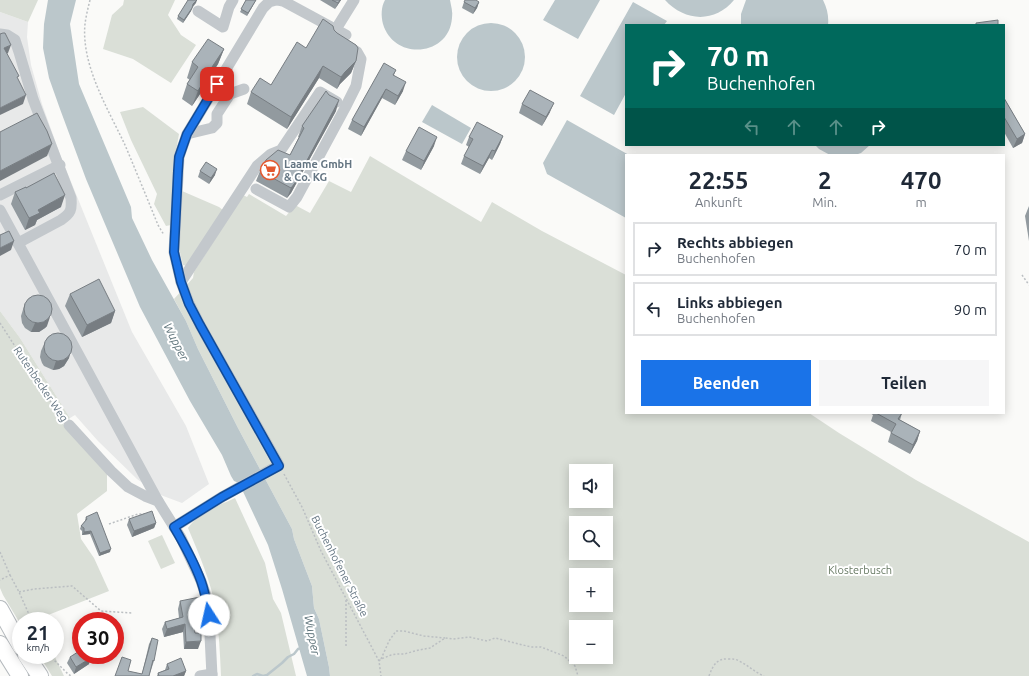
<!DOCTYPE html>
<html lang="de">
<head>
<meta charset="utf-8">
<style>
  :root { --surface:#fff; --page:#f6f6f7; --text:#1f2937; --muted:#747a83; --line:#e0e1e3; --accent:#1a73e8 }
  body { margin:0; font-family:Ubuntu,sans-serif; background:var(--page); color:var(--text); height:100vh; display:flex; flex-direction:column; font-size:15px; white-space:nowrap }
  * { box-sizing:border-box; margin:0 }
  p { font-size:13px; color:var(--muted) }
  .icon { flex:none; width:22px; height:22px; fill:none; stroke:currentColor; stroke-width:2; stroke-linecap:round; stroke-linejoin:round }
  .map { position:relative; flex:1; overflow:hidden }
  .drawer { position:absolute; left:625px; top:154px; width:380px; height:260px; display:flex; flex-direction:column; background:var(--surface); border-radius:0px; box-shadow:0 2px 10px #0003 }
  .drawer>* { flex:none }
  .banner { position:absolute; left:625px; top:24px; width:380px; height:122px; border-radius:0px; box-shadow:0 2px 10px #0003; background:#00695c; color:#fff; overflow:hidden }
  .tools { position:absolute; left:569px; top:464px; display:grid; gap:8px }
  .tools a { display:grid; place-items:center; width:44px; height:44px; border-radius:0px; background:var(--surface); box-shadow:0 2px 10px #0003; font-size:20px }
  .speed { position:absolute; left:12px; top:612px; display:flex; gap:8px; font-size:20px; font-weight:700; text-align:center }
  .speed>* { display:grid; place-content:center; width:52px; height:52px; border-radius:50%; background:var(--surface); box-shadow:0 2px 10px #0003; line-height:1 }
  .speed small { font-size:10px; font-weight:400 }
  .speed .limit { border:6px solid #d22; background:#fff; color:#111 }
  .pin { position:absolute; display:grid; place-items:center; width:34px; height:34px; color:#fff; margin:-17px; border-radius:8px; box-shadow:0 2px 6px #0006 }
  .me { position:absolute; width:44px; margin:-22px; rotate:350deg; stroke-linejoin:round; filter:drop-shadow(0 0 3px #0008) }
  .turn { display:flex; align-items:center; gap:14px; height:84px; padding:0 16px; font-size:18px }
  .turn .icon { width:52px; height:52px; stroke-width:2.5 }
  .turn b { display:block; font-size:28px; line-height:34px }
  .lanes { display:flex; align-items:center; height:38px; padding:0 16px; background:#0003; justify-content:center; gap:20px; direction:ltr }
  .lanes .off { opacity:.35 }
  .eta { display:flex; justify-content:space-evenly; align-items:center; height:68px; text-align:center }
  .eta b { font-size:24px; font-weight:700; line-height:28px }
  .button { display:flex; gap:8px; margin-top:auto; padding:8px 16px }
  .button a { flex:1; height:46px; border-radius:0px; background:var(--accent); color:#fff; font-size:16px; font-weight:700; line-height:46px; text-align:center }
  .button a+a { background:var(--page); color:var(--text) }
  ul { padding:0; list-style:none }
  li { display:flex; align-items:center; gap:12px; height:54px; margin:0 8px 6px; padding:0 8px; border:2px solid var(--line); border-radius:0px }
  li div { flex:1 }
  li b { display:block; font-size:15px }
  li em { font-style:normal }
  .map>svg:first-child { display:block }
  .built { fill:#e8e9e9 }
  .green { fill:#dadfd7; fill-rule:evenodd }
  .water { fill:#bbc7cb }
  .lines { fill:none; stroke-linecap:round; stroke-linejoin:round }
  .stream { stroke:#bbc7cb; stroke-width:2.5 }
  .highway-casing { stroke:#b4b9bd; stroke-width:18 }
  .path { stroke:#bbbfc2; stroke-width:1.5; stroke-dasharray:2 2; stroke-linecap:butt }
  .minor { stroke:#c3c8cc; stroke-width:11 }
  .highway { stroke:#fff; stroke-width:16 }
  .wall { fill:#929a9f }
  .shaded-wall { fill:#777d82 }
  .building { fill:#aab3b9; stroke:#777d82 }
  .route-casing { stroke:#114b97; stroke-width:10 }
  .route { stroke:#1a73e8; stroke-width:7 }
  .labels { text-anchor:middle; stroke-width:4; stroke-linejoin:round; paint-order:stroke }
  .poi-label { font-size:11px; font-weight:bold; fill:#657683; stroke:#fff; text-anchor:start }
  .street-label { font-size:11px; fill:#657683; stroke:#fff }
  .park-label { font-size:11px; fill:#687a64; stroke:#fff }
  .water-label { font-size:12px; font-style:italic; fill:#60757c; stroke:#fff }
</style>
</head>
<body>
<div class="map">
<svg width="1029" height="676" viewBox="0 0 1029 676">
  <rect width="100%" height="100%" fill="#fafaf8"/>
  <polygon class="built" points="0,12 28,22 27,37 31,65 42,104 61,157 132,332 186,426 209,484 182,503 158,494 137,479 98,441 75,415 70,418 20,338 0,311"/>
  <g class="green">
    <polygon points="0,0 38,0 28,22 0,12"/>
    <polygon points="124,0 175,0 168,15 181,35 196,45 171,83 133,59 103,49 112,15 123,5"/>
    <polygon points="143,107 179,134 176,151 171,225 166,226 154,204 157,194 131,140 120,112"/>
    <path d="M370 156 481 222 492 202 542 231 626 275V413H809L839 433 916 480 1029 542V676H330L329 667 319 619 314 608 312 586 294 539 292 529 238 428 198 349 186 321 174 299 193 278 194 272 243 195 247 197 249 194 286 216 295 205 310 213 329 181 351 192ZM576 471H606V501H576ZM576 523H606V553H576ZM576 575H606V605H576ZM576 627H606V657H576Z"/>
    <polygon points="182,191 219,207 224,211 187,266 183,265 178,244"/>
    <polygon points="0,311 20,338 70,418 63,424 107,473 107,491 77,514 81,539 94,558 109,591 38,619 38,621 21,621 21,625 3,595 0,588"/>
    <path d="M235 498 265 563 273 599 281 613 296 676H221C220 654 219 632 216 611 212 584 199 554 188 528 199 512 218 506 235 498Z"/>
    <polygon points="162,535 175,563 161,569 148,541"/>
    <polygon points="39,655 54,655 64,676 52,676"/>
  </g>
  <g class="water">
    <polygon points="48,0 76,0 70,24 79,84 131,207 132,218 152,260 186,321 198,349 238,428 292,529 294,539 312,586 314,608 319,619 329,667 330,676 307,676 282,589 268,545 239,483 234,481 231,476 222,455 190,401 140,307 86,179 60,109 49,78 43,48 44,24"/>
    <path d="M385 0H450C451 6 453 12 452 18 449 57 394 61 383 24 381 16 381 7 385 0Z"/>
    <polygon points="555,0 600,0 578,39 543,20"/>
    <path d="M665 0H734C715 23 685 22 665 0Z"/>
    <path d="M746 0H823C827 8 829 16 828 25H741V14Z"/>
    <polygon points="633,2 667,21 664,25 626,25 626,93 614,115 580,96"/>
    <circle cx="491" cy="57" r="34"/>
    <polygon points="432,105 471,128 462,144 422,122"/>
    <polygon points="567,120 629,155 626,155 626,218 547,174 543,163"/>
    <polygon points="815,145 870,145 861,153 855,155 830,155 819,149"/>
  </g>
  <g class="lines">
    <polyline class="stream" points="253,676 257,674 263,676 267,675 282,663 288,657 294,654 298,649 301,648"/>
    <g class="highway-casing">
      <g id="highway">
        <polyline points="0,609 21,647"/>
        <polyline points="0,644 20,676"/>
        <polyline points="26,655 40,676"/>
      </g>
    </g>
    <g class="path">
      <path d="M90 0C88 8 86 16 85 24 81 65 108 109 125 145 136 171 147 198 158 225L164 235"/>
      <polyline points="1022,275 1029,285"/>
      <polyline points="0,323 51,402 63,418"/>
      <polyline points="284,474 302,507 321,551 379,661 381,676"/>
      <polyline points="109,524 138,514 145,514"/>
      <polyline points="0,552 10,575 0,580"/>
      <polyline points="10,575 19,592 32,621"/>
      <polyline points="19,592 34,589 72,586 101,611 133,613"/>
      <polyline points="346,600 346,648"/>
      <polyline points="49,655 68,674 71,676"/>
      <polyline points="381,659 389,641 396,631 404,631 424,636 445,638"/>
      <polyline points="379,661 381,659 391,655 397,654 404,654 419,650 430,648 445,638 453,639 469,637 487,641 495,638 531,647 541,647 564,656 575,666 578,676"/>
      <path d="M709 676C713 665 717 658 729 659 733 659 736 659 739 661 748 665 754 672 764 676"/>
    </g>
    <g class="minor">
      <polyline points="278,0 283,1 346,35"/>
      <polyline points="198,11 223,27 229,7 233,0"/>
      <path d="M0 34 7 35 15 40 19 52 33 99 71 198C72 210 71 213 61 220L18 243"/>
      <polyline points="187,134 212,128 217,123 217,114 230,94 244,89"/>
      <polyline points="256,189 289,207 297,197 345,108 356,86 361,59 357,52 336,39 336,29 354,0"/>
      <polyline points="0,195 60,165"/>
      <polyline points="0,210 158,501"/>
      <polyline points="181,282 257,166 271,154 281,150 320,92 337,102"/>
      <polyline points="69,425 111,471 128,487 145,496 158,501 181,538 201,581 206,596 209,615 212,676"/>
      <polyline points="174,527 222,497 279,465 200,325 189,303 181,282 174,252 179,157 187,134 263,8 269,2 276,0"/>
      <polyline points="200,676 212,674"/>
    </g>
    <use href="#highway" class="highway"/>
  </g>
  <g class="wall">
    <polygon points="246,0 256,0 247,16 240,12"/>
    <polygon points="320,0 341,0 335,9"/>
    <polygon points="464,2 479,2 477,8 473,14 462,8"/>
    <polygon points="196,3 193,7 191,11 183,23 177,19 178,16"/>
    <polygon points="334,30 356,61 351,73 340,84 337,89 319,78 287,129 247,104 251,92 271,85 306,48"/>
    <polygon points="224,49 218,64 201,90 200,94 192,106 182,99 187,84 190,80 187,78 192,62"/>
    <polygon points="396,70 394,75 403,91 395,105 382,98 361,136 348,129 352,120"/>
    <polygon points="1004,98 1025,134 1022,143 1013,148 1004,132"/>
    <polygon points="522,104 550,112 542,126 519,113"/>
    <polygon points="336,111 291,193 287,198 256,181 260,171 290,155 299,137 298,137 302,126"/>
    <polygon points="503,136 500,144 492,160 489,158 480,174 461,164 464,156 469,147 466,145 469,137"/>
    <polygon points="434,146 421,170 402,160 406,151"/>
    <polygon points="200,171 215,175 209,184 198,177"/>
    <polygon points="26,188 61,207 37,220 35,225 25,230 11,204 15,192"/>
    <polygon points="1029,206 1029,241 1025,216"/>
    <polygon points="70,294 115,311 111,323 82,337 65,306"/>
    <polygon points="25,303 47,326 45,328 39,332 31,332 25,328 22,323 21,316"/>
    <polygon points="45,342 69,358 64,366 59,369 53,370 44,366 42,363 40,357 41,351"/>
    <polygon points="870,413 902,413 900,420 920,431 917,441 910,454 888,442 891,432 871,421 873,415"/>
    <polygon points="86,517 110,552 99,556 90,534 82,535 82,531 80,529 81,526 85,521 85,520"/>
    <polygon points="129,519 156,523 154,528 132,537 127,525"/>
    <polygon points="180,601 203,615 200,623 193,624 198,649 184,649 183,632 164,637 162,629 165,622 179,618 178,609"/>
    <polygon points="152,638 154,661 149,676 128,671 142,674 149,644"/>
    <polygon points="70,657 89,664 74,674 67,663"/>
    <polygon points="167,664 186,671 184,676 157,676 158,673 165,670"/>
  </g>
  <g class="shaded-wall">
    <polygon points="197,0 196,3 192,7 193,4"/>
    <polygon points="256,0 247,16 248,13"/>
    <polygon points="340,0 341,0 335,9 338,3"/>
    <polygon points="479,2 477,8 473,14 475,8"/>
    <polygon points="192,8 191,11 183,23 184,20"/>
    <polygon points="11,45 8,53 1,57 4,48"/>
    <polygon points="224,49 218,64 201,90 200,94 192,106 198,91 204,79"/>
    <polygon points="356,61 351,73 340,84 337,89 341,77 345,72"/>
    <polygon points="323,66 319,78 287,129 291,117"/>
    <polygon points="406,82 403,91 395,105 398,96"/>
    <polygon points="386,89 382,98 361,136 364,127"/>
    <polygon points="26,95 23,104 0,115 0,108"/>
    <polygon points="339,100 336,111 291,193 287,198 291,188"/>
    <polygon points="554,103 550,112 542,126 546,117"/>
    <polygon points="1025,134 1022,143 1013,148 1017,139"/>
    <polygon points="503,136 500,144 492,160 495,151"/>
    <polygon points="437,137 434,146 421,170 424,161"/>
    <polygon points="52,144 47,156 0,181 0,171"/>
    <polygon points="492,150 489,158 480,174 483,166"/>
    <polygon points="217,169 215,175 209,184 211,178"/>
    <polygon points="65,195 61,207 37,220 35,225 25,230 29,218 38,210"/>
    <polygon points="14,241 11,250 0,256 0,248"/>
    <polygon points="115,311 111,323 82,337 87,325"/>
    <polygon points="50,317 47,326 45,328 39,332 31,332 35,323"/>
    <polygon points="72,348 69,358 64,366 59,369 53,370 56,361"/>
    <polygon points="920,431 917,441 910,454 913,445"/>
    <polygon points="156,523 154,528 132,537 134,531"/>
    <polygon points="91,531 90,534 82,535 84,532"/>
    <polygon points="111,549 110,552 99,556 100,553"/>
    <polygon points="203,615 200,623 189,625 192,617"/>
    <polygon points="185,624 183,632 164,637 167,629"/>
    <polygon points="201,641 198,649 184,649 186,642"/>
    <polygon points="91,658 89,664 74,674 76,667"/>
    <polygon points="186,671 184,676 173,676"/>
  </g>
  <g class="building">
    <polygon points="188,0 197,0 193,4 192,8 184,20 178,16"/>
    <polygon points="246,0 256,0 248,13 241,9"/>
    <polygon points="332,0 340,0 338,3"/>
    <polygon points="465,0 476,0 479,2 475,8 464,2"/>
    <polygon points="323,19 333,26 334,30 337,33 356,45 358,48 356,61 345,72 341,77 323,66 291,117 251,92 260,78 271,85 297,42 306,48"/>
    <polygon points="998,20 998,25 976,25 976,23"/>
    <polygon points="3,33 5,33 11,45 4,48 19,76 17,77 26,95 0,108 0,34"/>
    <polygon points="208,39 224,49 204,79 205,79 198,91 187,84 198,67 192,62"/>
    <polygon points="384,63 396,70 393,75 406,82 398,96 386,89 364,127 352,120"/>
    <polygon points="530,90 554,103 546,117 522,104"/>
    <polygon points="326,91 329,95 339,100 295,183 291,188 260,171 266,160 278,150 290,155 304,128 302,126"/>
    <polygon points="1004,98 1025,134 1017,139 1004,117"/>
    <polygon points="37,113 47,131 52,144 0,171 0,132"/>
    <polygon points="477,122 503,136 495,151 492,150 483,166 464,156 473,139 469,137"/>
    <polygon points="419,127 437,137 424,161 406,151"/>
    <polygon points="206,162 217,169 211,178 200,171"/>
    <polygon points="54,173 65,195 38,210 40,213 29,218 15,192 26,187 26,188"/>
    <polygon points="9,231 14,241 0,248 0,235"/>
    <polygon points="99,279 115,311 87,325 70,294"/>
    <circle cx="38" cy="309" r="14"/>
    <circle cx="58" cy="347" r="14"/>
    <polygon points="876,413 902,413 898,419 920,431 913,445 891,433 896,424"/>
    <polygon points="152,511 156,523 134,531 129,519"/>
    <polygon points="97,512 111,549 100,553 91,531 84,532 84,528 81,526 87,519 86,517"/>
    <polygon points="200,597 203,615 192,617 195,633 201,633 201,641 186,642 185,624 167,629 165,622 183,617 180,601"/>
    <polygon points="152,638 158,640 154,661 153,660 149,676 115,676 122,657 131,660 128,671 142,674"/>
    <polygon points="81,650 81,655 89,655 91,658 76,667 70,657"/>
    <polygon points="181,658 186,671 173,676 159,676 158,673 169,669 167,664"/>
  </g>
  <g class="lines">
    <g class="route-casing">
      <path id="route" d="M209 615C207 603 205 592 201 581 194 562 184 544 174 527L222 497 279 466 200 325 189 304 181 282 174 252 178 171 179 157 187 134 217 84"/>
    </g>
    <use href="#route" class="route"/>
  </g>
  <defs>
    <g id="supermarket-ring" transform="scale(1)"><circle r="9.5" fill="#fff" stroke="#e4572e" stroke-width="1.5"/><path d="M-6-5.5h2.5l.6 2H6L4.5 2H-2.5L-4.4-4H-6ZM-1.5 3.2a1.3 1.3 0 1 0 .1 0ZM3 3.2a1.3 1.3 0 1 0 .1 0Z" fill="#e4572e"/></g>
  </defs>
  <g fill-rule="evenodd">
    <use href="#supermarket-ring" x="270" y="170"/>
  </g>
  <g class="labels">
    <g class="poi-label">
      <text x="284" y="168">Laame GmbH<tspan x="284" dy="13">&amp; Co. KG</tspan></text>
    </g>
    <g class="street-label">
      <text transform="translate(41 384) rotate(56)" y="4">Rutenbecker Weg</text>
      <text transform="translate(340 566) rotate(63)" y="4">Buchenhofener Straße</text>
    </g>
    <g class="park-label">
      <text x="860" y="574">Klosterbusch</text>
    </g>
    <g class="water-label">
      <text transform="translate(176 342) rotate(63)" y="4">Wupper</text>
      <text transform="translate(312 635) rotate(79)" y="4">Wupper</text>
    </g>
  </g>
</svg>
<div class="tools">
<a><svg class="icon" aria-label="sound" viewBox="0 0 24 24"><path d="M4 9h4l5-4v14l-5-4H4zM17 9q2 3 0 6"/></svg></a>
<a><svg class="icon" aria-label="search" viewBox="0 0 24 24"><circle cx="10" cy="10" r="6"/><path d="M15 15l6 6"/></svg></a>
<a>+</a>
<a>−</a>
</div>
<div class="speed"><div>21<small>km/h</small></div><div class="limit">30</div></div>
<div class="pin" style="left:217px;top:84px;background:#d93025"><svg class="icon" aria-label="arrive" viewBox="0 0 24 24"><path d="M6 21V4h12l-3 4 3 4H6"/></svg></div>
<svg class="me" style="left:209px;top:615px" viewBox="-20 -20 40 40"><circle r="19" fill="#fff"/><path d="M0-13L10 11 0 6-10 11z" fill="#1a73e8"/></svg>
<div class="banner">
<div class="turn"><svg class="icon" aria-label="right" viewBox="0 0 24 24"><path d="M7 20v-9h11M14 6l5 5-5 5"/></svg><div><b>70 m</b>Buchenhofen</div></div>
<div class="lanes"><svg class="icon off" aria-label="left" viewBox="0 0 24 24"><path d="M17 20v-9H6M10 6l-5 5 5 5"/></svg><svg class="icon off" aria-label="ahead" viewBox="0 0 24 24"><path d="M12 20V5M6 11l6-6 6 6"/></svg><svg class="icon off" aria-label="ahead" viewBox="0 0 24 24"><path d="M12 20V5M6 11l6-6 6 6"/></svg><svg class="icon" aria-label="right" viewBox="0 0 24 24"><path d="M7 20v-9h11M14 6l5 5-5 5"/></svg></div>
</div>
<section class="drawer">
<div class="eta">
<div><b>22:55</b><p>Ankunft</p></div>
<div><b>2</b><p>Min.</p></div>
<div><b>470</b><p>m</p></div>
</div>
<ul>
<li><svg class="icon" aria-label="right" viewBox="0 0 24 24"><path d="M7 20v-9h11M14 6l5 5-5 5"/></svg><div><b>Rechts abbiegen</b><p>Buchenhofen</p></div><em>70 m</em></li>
<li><svg class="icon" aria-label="left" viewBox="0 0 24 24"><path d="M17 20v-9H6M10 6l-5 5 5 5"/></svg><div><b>Links abbiegen</b><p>Buchenhofen</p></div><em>90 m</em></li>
</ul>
<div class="button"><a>Beenden</a><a>Teilen</a></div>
</section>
</div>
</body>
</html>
